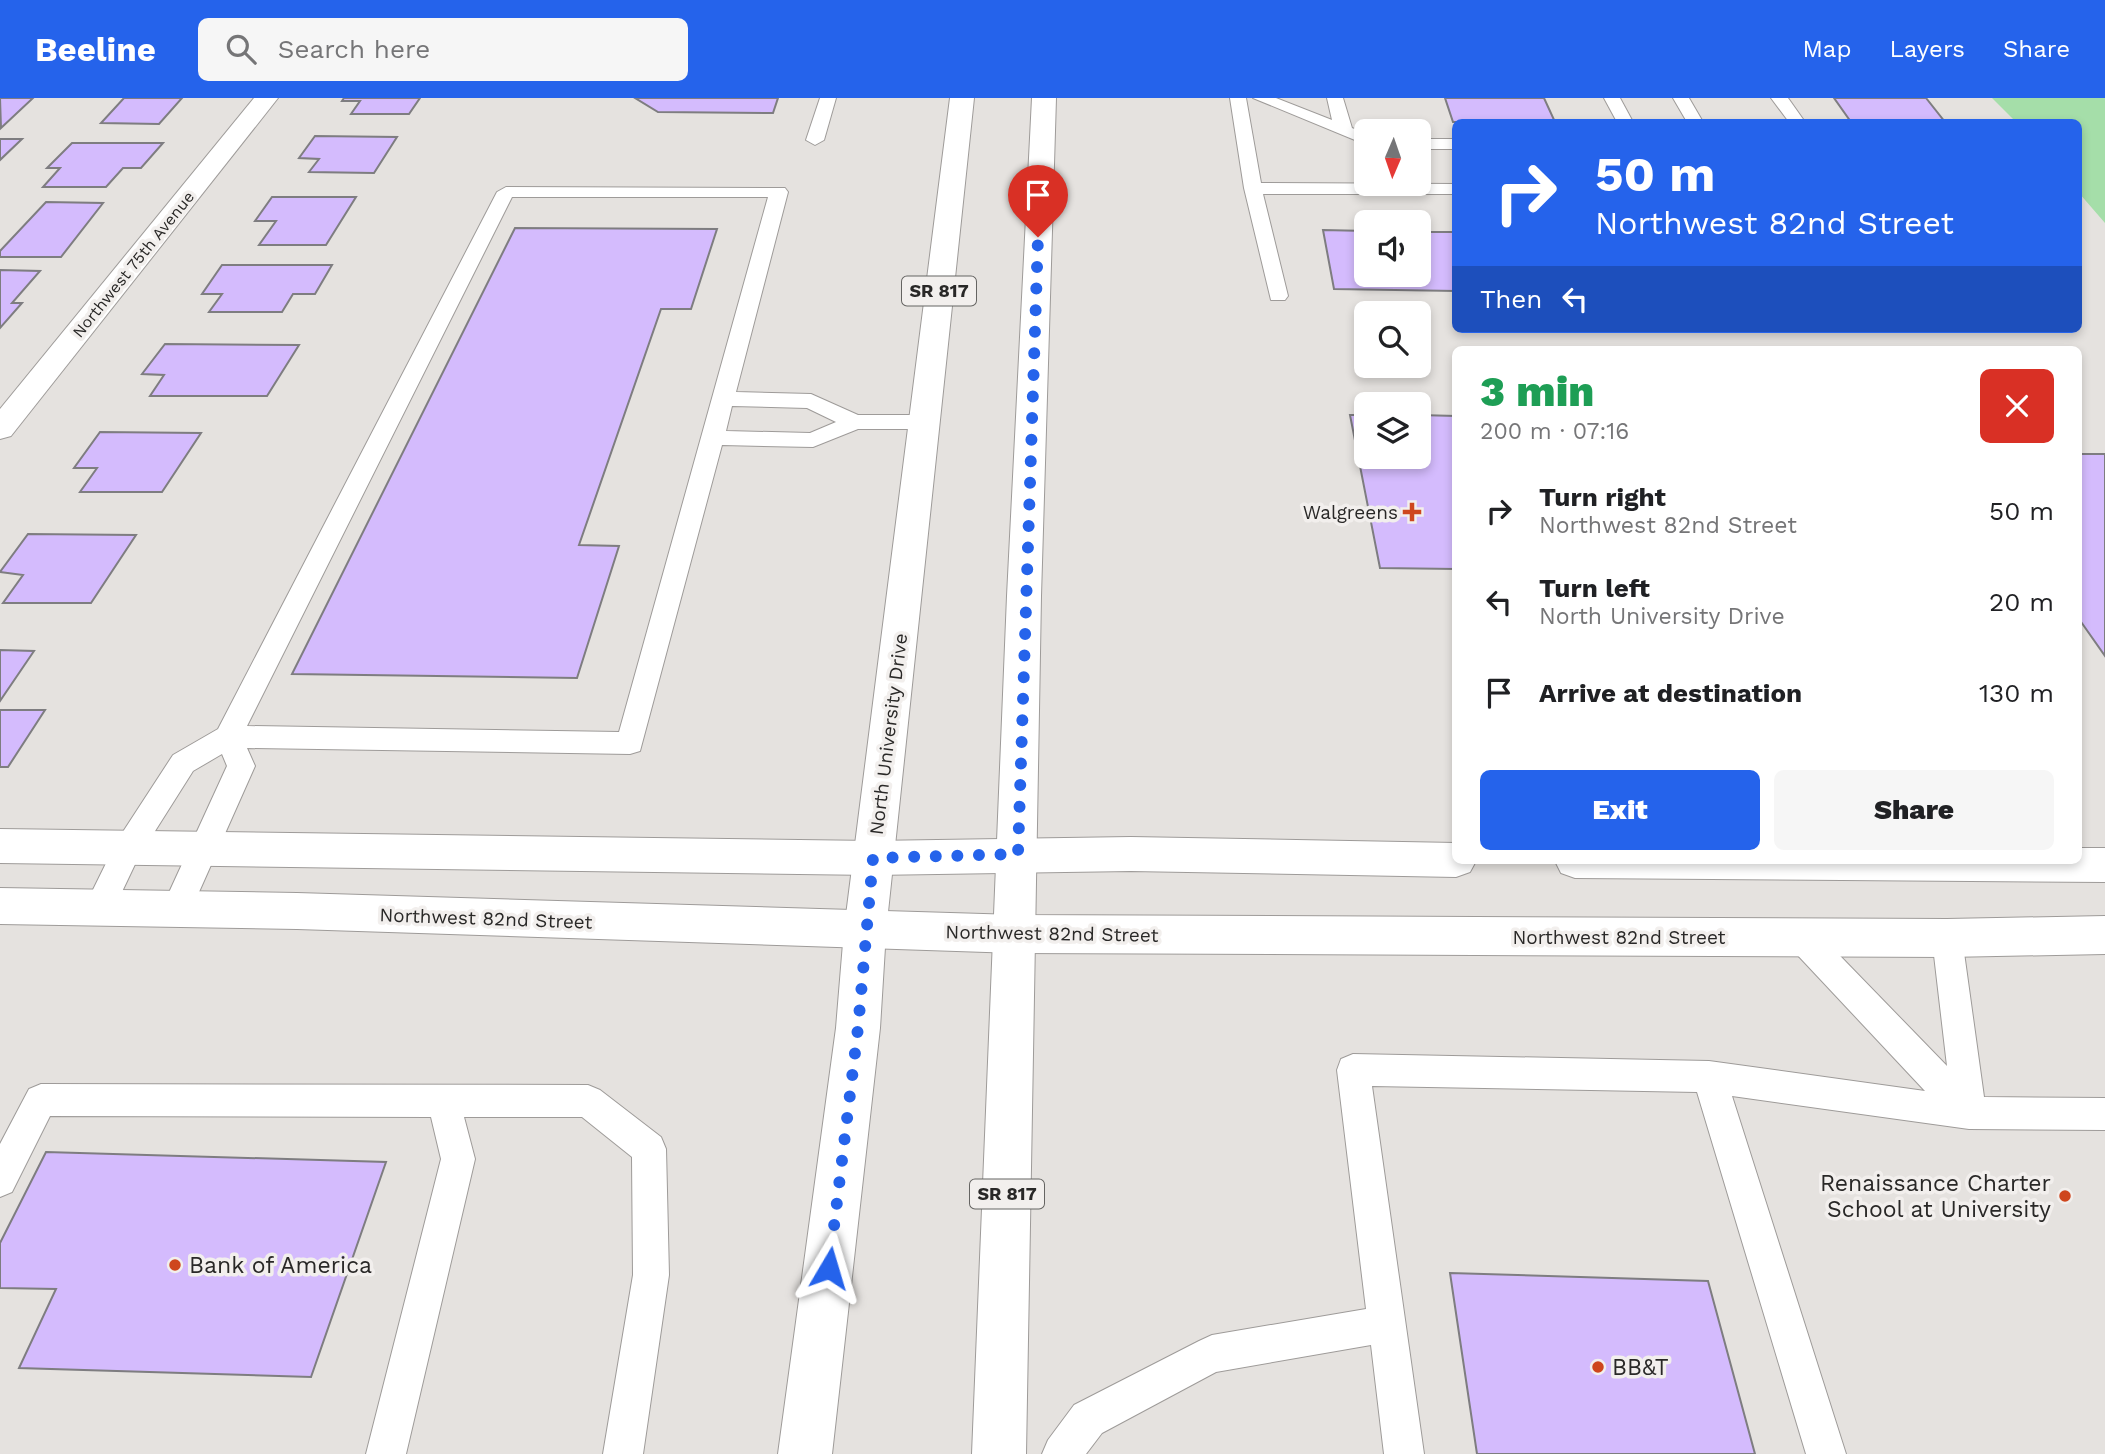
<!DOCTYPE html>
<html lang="en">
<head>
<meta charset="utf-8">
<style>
  :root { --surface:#fff; --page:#f6f6f6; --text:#202124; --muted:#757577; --accent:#2563eb }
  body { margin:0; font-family:"Work Sans",sans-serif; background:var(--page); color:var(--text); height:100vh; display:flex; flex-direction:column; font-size:26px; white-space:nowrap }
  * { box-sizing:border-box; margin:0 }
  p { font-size:23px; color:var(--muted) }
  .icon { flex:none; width:38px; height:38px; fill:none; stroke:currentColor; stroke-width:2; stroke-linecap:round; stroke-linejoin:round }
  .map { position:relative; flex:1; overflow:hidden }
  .drawer { position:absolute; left:1452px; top:248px; width:630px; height:518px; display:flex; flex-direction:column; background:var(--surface); border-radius:10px; box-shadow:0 4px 10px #0003 }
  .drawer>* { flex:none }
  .hud { position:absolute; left:1452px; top:21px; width:630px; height:214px; border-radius:10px; box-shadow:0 4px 10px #0003; background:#2563eb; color:#fff; overflow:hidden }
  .needle { width:46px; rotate:182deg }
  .controls { position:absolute; left:1354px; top:21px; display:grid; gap:14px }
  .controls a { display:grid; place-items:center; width:77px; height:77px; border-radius:10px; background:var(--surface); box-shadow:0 4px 10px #0003; font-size:35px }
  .pin { position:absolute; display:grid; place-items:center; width:60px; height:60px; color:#fff; margin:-72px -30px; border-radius:50% 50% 50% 0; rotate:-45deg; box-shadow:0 0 7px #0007 }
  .pin .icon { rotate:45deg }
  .me { position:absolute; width:77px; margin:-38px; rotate:7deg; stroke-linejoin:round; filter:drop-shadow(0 0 5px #0008) }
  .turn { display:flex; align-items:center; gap:24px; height:147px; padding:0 28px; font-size:32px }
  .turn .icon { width:91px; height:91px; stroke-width:2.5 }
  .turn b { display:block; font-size:49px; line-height:60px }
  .then { display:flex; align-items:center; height:66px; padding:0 28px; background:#0003; gap:14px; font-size:26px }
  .round { display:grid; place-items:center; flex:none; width:74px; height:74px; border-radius:10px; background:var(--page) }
  .summary { display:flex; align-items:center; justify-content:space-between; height:119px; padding:0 28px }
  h1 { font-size:42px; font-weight:800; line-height:52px; color:#1e9e55 }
  .cta { display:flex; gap:14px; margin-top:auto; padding:14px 28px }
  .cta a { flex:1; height:80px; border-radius:10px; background:var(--accent); color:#fff; font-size:28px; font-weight:800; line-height:80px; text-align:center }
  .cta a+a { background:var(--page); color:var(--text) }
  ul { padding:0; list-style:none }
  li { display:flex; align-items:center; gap:21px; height:91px; padding:0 28px }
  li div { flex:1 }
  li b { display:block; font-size:26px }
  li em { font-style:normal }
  header { display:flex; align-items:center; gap:42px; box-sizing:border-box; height:98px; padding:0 35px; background:var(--accent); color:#fff }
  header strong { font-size:33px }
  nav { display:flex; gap:38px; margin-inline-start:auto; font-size:24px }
  .search { width:490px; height:63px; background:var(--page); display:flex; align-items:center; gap:18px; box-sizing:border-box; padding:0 24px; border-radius:10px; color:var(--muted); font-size:26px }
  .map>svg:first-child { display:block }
  .green { fill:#a5dea9 }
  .building { fill:#d4bbfd; stroke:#7e7d80; stroke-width:2 }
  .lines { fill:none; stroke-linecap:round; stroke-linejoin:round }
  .lane-casing { stroke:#9e9b99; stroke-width:2 }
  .street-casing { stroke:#9e9b99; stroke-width:2 }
  .secondary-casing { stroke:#9e9b99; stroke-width:2 }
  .primary-casing { stroke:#9e9b99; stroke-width:2 }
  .lane { fill:#fff; fill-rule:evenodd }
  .street { fill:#fff; fill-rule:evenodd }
  .secondary { fill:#fff; fill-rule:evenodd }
  .primary { fill:#fff; fill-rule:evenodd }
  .route { stroke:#2563eb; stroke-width:12; stroke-dasharray:0 21.6 }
  .poi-dot { fill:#ce461d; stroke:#f2efed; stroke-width:2.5 }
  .labels { text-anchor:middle; stroke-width:7; stroke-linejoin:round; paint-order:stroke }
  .far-street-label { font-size:16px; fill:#292827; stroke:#f2efed }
  .shield { fill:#f2efed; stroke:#656462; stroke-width:2 }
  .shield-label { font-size:18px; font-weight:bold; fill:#292827 }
  .poi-label { font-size:19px; fill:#292827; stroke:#f2efed; text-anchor:end }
  .street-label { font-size:19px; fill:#292827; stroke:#f2efed }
  .near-poi-label { font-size:23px; fill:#292827; stroke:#f2efed; text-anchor:start }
</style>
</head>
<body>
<header>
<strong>Beeline</strong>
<div class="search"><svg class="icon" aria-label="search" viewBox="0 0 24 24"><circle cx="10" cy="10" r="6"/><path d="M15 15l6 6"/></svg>Search here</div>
<nav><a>Map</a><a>Layers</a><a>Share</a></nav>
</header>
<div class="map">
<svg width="2105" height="1356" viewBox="0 0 2105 1356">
  <rect width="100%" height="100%" fill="#e5e2df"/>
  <polygon class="green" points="1992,0 2105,0 2105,125 2079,95 2079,24 2016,24"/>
  <g class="building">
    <polygon points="0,0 33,0 1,30"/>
    <polygon points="124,0 182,0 159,26 101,25"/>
    <polygon points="344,0 420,0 409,16 351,16 360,3 342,3"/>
    <polygon points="635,0 778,0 773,15 658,14"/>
    <polygon points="1445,0 1544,0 1555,24 1453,24"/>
    <polygon points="1834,0 1926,0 1945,24 1851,24"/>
    <polygon points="315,38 397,39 374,75 309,74 319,61 299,60"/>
    <polygon points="0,41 22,41 0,62"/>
    <polygon points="72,45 163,45 141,70 123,70 106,89 43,89 60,70 47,70"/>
    <polygon points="272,99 356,99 326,147 259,147 276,123 255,123"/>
    <polygon points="46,104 103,105 61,159 0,159 0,153"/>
    <polygon points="515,130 717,131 691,211 661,211 579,447 619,448 577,580 292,576"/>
    <polygon points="1323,132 1367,133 1367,177 1419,177 1419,134 1456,134 1456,193 1334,191"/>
    <polygon points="222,167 332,167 315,196 293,196 282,214 209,214 222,196 202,196"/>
    <polygon points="0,172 40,173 12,205 22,205 0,230"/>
    <polygon points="165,246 299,247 267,298 150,298 164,277 142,276"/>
    <polygon points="1350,317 1367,317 1367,359 1419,359 1419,317 1456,318 1456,471 1380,470"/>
    <polygon points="100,334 201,335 162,394 80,394 97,370 74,370"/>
    <polygon points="2079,356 2105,356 2105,558 2079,521"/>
    <polygon points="28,436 136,437 91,505 3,505 23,477 0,474"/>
    <polygon points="0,552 34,553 0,603"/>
    <polygon points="0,612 45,612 8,669 0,669"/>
    <polygon points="46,1054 386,1064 311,1279 19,1270 56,1191 0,1190 0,1145"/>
    <polygon points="1450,1175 1708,1183 1755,1356 1477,1356"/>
  </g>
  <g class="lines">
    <g class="lane-casing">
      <g id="lane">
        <polygon points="820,0 836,0 824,42 815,47 806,42"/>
        <polygon points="1230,0 1246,0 1261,85 1456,86 1456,96 1263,96 1288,198 1285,202 1271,202 1244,90"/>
        <polygon points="1253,0 1276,0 1332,22 1327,0 1343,0 1352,30 1367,36 1367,47"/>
        <polygon points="1604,0 1620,0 1633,24 1617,24"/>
        <polygon points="1673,0 1689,0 1703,24 1687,24"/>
        <polygon points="1771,0 1788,0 1805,24 1789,24"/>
        <rect x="1419" y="41" width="37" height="10"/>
        <path d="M506 89 785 90 788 94 736 294 811 296 858 317H925L933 319 936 324 933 329 925 331H858L813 349 722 347 640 653 630 656 247 650 255 668 187 821 176 825 165 821 161 812 227 668 222 656 193 673 138 760 110 819 99 823 88 819 84 810 117 743 173 657 218 631 497 94ZM512 99H768L619 634 247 628ZM732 308 807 310 836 324 810 335 726 333Z"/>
        <polygon points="1801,825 1812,829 1947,968 1932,840 1936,830 1947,826 1958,830 1962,840 1984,999 2105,1000 2105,1032 1969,1031 1732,998 1846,1356 1806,1356 1697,994 1372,988 1424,1356 1384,1356 1371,1247 1216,1274 1102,1335 1086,1356 1042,1356 1048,1342 1074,1307 1199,1243 1212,1237 1366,1211 1337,972 1341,961 1353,956 1709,963 1925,993 1790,849 1786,839 1790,829"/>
        <polygon points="41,986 588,987 600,992 661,1039 666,1051 669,1177 643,1356 603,1356 633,1177 632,1059 582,1019 464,1019 475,1061 406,1356 366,1356 441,1061 431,1019 50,1018 12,1094 0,1099 0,1046 29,991"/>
      </g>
    </g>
    <g class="street-casing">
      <polygon id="street" points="254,0 278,0 11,338 0,341 0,311"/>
    </g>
    <g class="secondary-casing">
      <g id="secondary">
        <polygon points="0,731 873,743 1131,739 1456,745 1456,763 1476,763 1470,774 1456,779 1131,773 873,777 0,765"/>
        <polygon points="2079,750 2105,750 2105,784 1575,780 1561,775 1555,763 2079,763"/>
        <polygon points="0,790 297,795 1016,817 1947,821 2105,818 2105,856 1947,859 1016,855 297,831 0,826"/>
      </g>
    </g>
    <g class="primary-casing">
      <g id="primary">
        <polygon points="950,0 974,0 886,833 880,930 832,1356 778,1356 836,930 844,833"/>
        <polygon points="1032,0 1056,0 1041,498 1026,1356 972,1356 1007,498"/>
      </g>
    </g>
    <use href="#lane" class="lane"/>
    <use href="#street" class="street"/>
    <use href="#secondary" class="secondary"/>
    <use href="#primary" class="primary"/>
  </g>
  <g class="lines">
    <polyline class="route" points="829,1170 858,930 873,760 1018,756 1038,139"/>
  </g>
  <g class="poi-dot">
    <path d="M1408.5 403.5h7v7h7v7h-7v7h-7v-7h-7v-7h7z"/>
    <circle cx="2065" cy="1098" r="7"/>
    <circle cx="175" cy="1167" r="7"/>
    <circle cx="1598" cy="1269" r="7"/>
  </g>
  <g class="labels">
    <g class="far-street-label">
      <text transform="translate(133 166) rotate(-51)" y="6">Northwest 75th Avenue</text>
    </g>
    <g class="shield">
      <rect x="902" y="178.5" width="74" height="29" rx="5"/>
      <rect x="970" y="1081.5" width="74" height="29" rx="5"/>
    </g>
    <g class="shield-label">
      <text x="939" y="199">SR 817</text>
      <text x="1007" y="1102">SR 817</text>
    </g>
    <g class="poi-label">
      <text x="1398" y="421">Walgreens</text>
    </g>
    <g class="street-label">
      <text transform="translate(888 636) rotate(-83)" y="7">North University Drive</text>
      <text transform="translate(486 820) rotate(2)" y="7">Northwest 82nd Street</text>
      <text transform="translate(1052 835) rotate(1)" y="7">Northwest 82nd Street</text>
      <text x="1619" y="846">Northwest 82nd Street</text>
    </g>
    <g class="near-poi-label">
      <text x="2051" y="1093" text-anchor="end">Renaissance Charter<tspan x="2051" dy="26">School at University</tspan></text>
      <text x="189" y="1175">Bank of America</text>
      <text x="1612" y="1277">BB&amp;T</text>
    </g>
  </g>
</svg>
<div class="controls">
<a><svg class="needle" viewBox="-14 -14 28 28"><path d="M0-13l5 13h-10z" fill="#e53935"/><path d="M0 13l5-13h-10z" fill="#757577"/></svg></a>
<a><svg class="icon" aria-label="sound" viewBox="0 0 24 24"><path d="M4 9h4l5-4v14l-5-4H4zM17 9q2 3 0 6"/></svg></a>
<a><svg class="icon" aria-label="search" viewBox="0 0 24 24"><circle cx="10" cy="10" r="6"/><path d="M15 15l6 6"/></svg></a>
<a><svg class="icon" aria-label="layers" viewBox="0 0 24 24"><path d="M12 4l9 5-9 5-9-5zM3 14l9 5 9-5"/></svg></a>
</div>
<div class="pin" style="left:1038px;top:139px;background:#d93025"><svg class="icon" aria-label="arrive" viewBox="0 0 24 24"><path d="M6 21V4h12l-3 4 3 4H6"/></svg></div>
<svg class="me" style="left:829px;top:1170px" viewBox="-20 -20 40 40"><path d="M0-17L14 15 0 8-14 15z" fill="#2563eb" stroke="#fff" stroke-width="4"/></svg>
<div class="hud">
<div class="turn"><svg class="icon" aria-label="right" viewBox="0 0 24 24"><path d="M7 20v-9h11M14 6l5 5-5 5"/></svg><div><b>50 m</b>Northwest 82nd Street</div></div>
<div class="then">Then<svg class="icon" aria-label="left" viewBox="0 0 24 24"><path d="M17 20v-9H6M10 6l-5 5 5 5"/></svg></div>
</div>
<section class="drawer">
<div class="summary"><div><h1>3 min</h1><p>200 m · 07:16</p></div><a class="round" style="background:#d93025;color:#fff"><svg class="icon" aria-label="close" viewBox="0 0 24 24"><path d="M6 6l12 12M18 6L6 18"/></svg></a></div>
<ul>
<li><svg class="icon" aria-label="right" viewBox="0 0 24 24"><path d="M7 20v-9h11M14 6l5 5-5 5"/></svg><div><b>Turn right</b><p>Northwest 82nd Street</p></div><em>50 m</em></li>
<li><svg class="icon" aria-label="left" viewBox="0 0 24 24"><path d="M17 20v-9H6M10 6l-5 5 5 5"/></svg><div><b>Turn left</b><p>North University Drive</p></div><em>20 m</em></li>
<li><svg class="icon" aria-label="arrive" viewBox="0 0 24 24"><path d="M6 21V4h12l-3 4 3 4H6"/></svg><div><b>Arrive at destination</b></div><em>130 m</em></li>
</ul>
<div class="cta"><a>Exit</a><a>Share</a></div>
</section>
</div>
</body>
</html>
